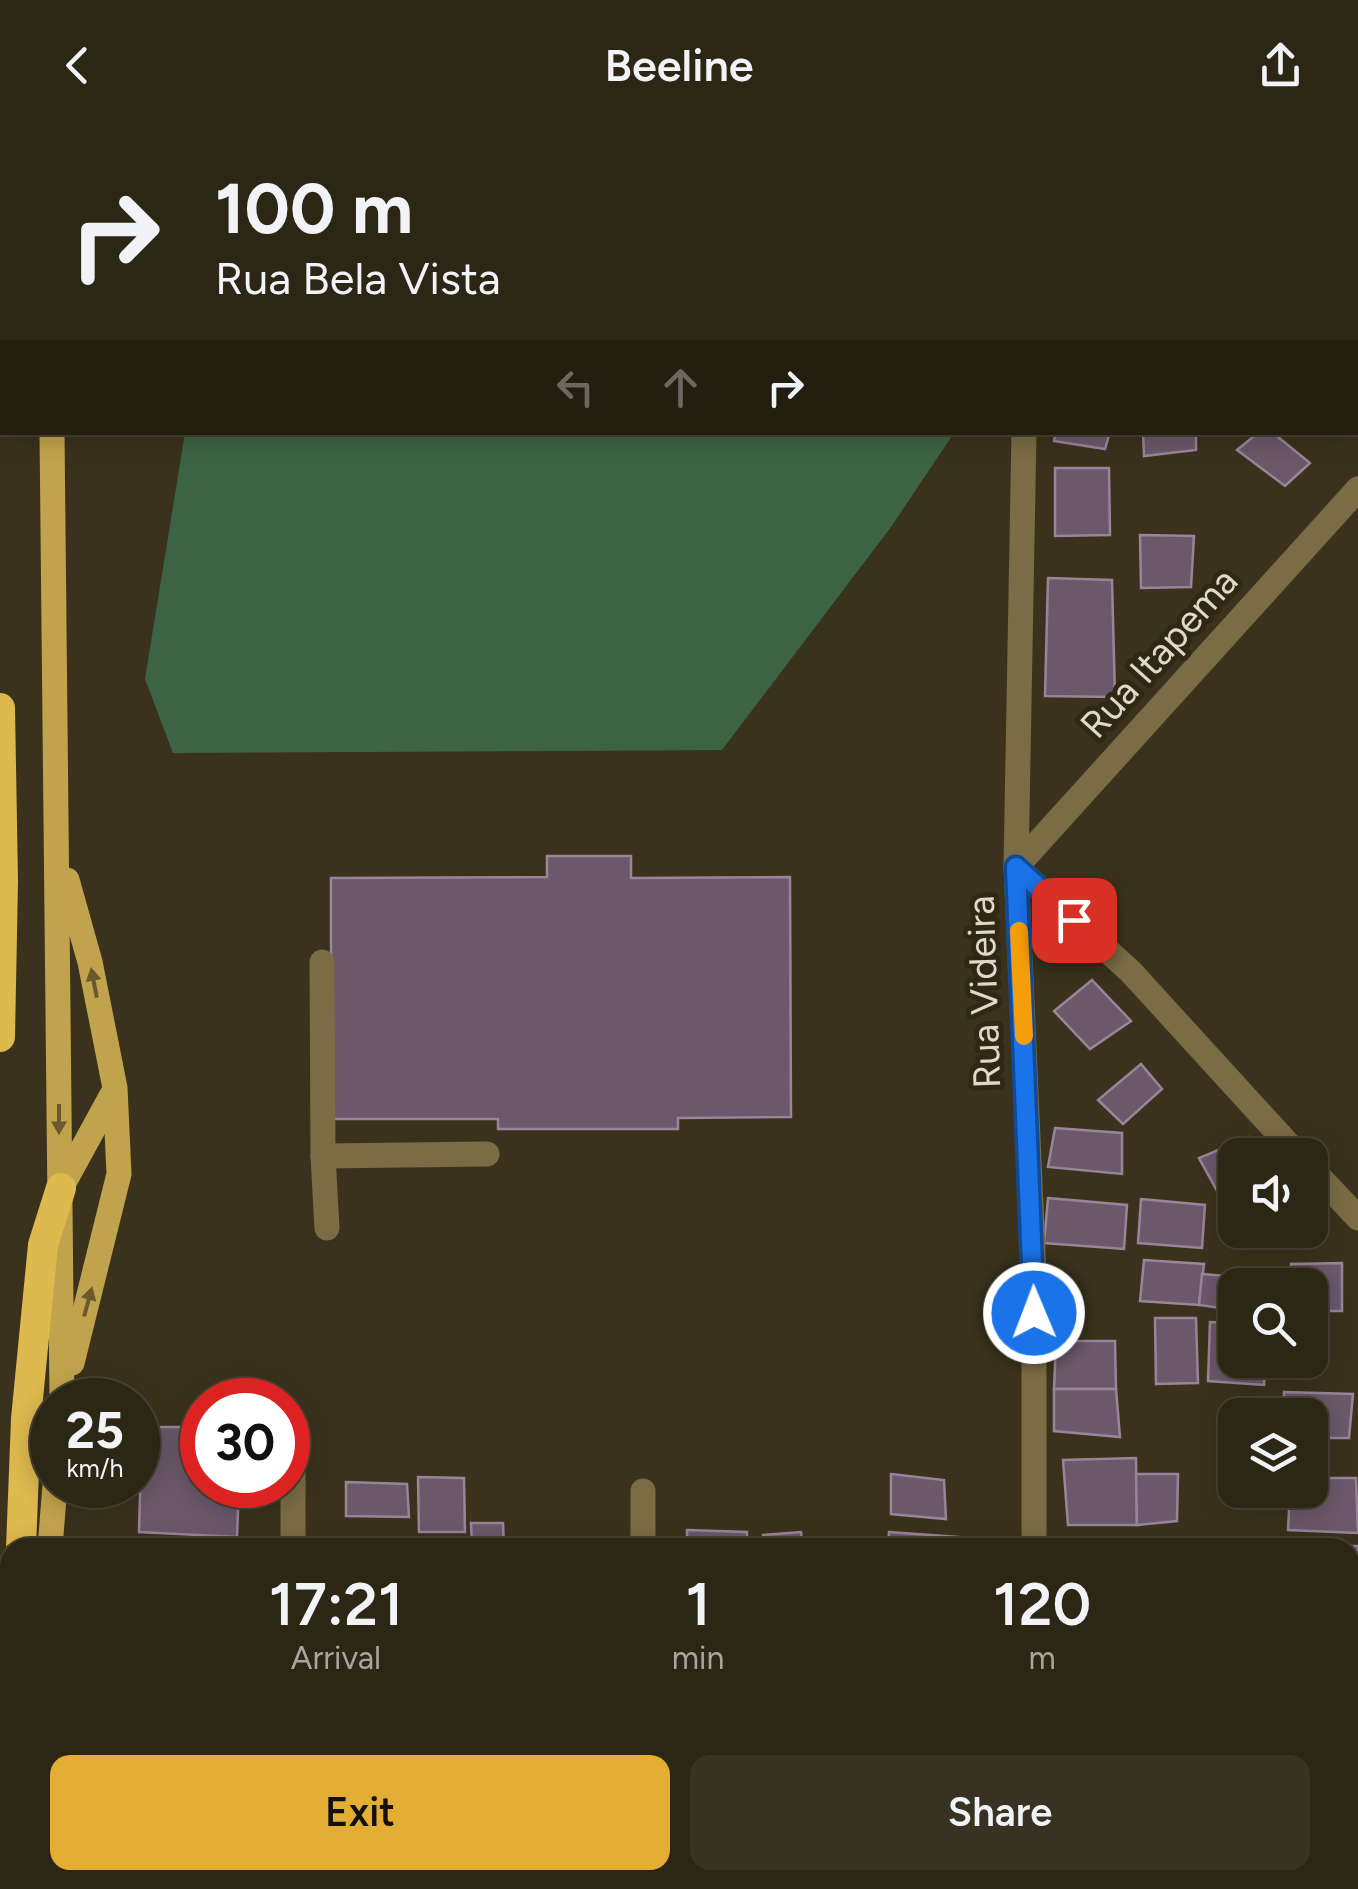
<!DOCTYPE html>
<html lang="en">
<head>
<meta charset="utf-8">
<style>
  :root { --surface:#2c2615; --page:#383222; --text:#f1f3f6; --muted:#a6a5a0; --line:#484334; --accent:#e4ae35 }
  body { margin:0; font-family:Figtree,sans-serif; background:var(--page); color:var(--text); height:100vh; display:flex; flex-direction:column; font-size:38px; white-space:nowrap }
  * { box-sizing:border-box; margin:0 }
  p { font-size:32px; color:var(--muted) }
  .icon { flex:none; width:55px; height:55px; fill:none; stroke:currentColor; stroke-width:2; stroke-linecap:round; stroke-linejoin:round }
  .map { position:relative; flex:1; overflow:hidden }
  .details { position:absolute; left:0px; top:1408px; width:1360px; height:352px; display:flex; flex-direction:column; background:var(--surface); border-radius:30px 30px 0 0; box-shadow:0 5px 25px #0003,0 0 0 2px var(--line) }
  .details>* { flex:none }
  .hud { position:absolute; left:0px; top:0px; width:1360px; height:305px; box-shadow:0 5px 25px #0003,0 0 0 2px var(--line); background:#2c2615; color:var(--text); overflow:hidden }
  .buttons { position:absolute; left:1218px; top:1008px; display:grid; gap:20px }
  .buttons a { display:grid; place-items:center; width:110px; height:110px; border-radius:20px; background:var(--surface); box-shadow:0 5px 25px #0003,0 0 0 2px var(--line); font-size:50px }
  .speed { position:absolute; left:30px; top:1248px; display:flex; gap:20px; font-size:50px; font-weight:700; text-align:center }
  .speed>* { display:grid; place-content:center; width:130px; height:130px; border-radius:50%; background:var(--surface); box-shadow:0 5px 25px #0003,0 0 0 2px var(--line); line-height:1 }
  .speed small { font-size:25px; font-weight:400 }
  .speed .limit { border:15px solid #d22; background:#fff; color:#111 }
  .pin { position:absolute; display:grid; place-items:center; width:85px; height:85px; color:#fff; margin:-42px; border-radius:20px; box-shadow:0 5px 15px #0006 }
  .me { position:absolute; width:110px; margin:-55px; rotate:359deg; stroke-linejoin:round; filter:drop-shadow(0 0 8px #0008) }
  .turn { display:flex; align-items:center; gap:35px; height:210px; padding:0 50px; font-size:45px }
  .turn .icon { width:130px; height:130px; stroke-width:2.5 }
  .turn b { display:block; font-size:70px; line-height:85px }
  .lanes { display:flex; align-items:center; height:95px; padding:0 50px; background:#0003; justify-content:center; gap:50px; direction:ltr }
  .lanes .off { opacity:.35 }
  .eta { display:flex; justify-content:space-evenly; align-items:center; height:170px; text-align:center }
  .eta b { font-size:60px; font-weight:600; line-height:70px }
  .action { display:flex; gap:20px; margin-top:auto; padding:20px 50px }
  .action a { flex:1; height:115px; border-radius:20px; background:var(--accent); color:#111; font-size:40px; font-weight:600; line-height:115px; text-align:center }
  .action a+a { background:var(--page); color:var(--text) }
  header { display:flex; justify-content:space-between; align-items:center; height:130px; padding:0 50px; background:var(--surface); font-size:45px; font-weight:600 }
  .map>svg:first-child { display:block }
  .green { fill:#3c6444 }
  .building { fill:#6b586b; stroke:#998599; stroke-width:2.5 }
  .lines { fill:none; stroke-linecap:round; stroke-linejoin:round }
  .path { stroke:#7b7562; stroke-width:5; stroke-dasharray:2.5 8; stroke-linecap:butt }
  .minor { stroke:#7b6c45; stroke-width:25 }
  .major { stroke:#c2a34d; stroke-width:25 }
  .highway { stroke:#deb94e; stroke-width:30 }
  .oneway { fill:#6a592a }
  .route-casing { stroke:#114b97; stroke-width:25 }
  .route { stroke:#1a73e8; stroke-width:18 }
  .slow { stroke:#f59e0b; stroke-width:18 }
  .labels { text-anchor:middle; stroke-width:10; stroke-linejoin:round; paint-order:stroke }
  .street-label { font-size:38px; fill:#ded9cb; stroke:#302812 }
</style>
</head>
<body>
<header><svg class="icon" aria-label="back" viewBox="0 0 24 24"><path d="M15 5l-7 7 7 7"/></svg>Beeline<svg class="icon" aria-label="share" viewBox="0 0 24 24"><path d="M12 15V3M7 8l5-5 5 5M5 13v7h14v-7"/></svg></header>
<div class="map">
<svg width="1358" height="1759" viewBox="0 0 1358 1759">
  <rect width="100%" height="100%" fill="#3a321c"/>
  <polygon class="green" points="182,303 954,303 891,397 722,620 173,623 145,549 184,309"/>
  <g class="building">
    <polygon points="1056,302 1110,302 1105,319 1054,311"/>
    <polygon points="1143,302 1196,302 1196,320 1144,326"/>
    <polygon points="1259,302 1272,302 1310,333 1285,356 1237,320"/>
    <polygon points="1055,338 1109,338 1110,405 1055,406"/>
    <polygon points="1140,405 1194,406 1191,457 1141,458"/>
    <polygon points="1048,448 1112,450 1115,567 1045,566"/>
    <polygon points="547,726 631,726 631,748 790,747 791,987 678,988 678,999 498,999 498,989 331,989 331,748 547,747"/>
    <polygon points="1092,850 1131,891 1090,919 1054,881"/>
    <polygon points="1141,934 1162,959 1123,994 1098,970"/>
    <polygon points="1055,998 1122,1003 1122,1044 1048,1037"/>
    <polygon points="1249,1007 1258,1025 1235,1025 1235,1076 1227,1079 1199,1028"/>
    <polygon points="1048,1068 1127,1075 1124,1119 1044,1113"/>
    <polygon points="1141,1069 1205,1075 1202,1118 1138,1113"/>
    <polygon points="1144,1130 1204,1134 1199,1175 1140,1171"/>
    <polygon points="1342,1133 1342,1181 1310,1181 1310,1155 1291,1155 1291,1134"/>
    <polygon points="1202,1144 1262,1149 1261,1155 1235,1155 1235,1180 1199,1175"/>
    <polygon points="1155,1188 1196,1188 1198,1253 1156,1254"/>
    <polygon points="1210,1192 1235,1193 1235,1230 1266,1230 1264,1255 1208,1251"/>
    <polygon points="1056,1211 1115,1211 1116,1259 1054,1259"/>
    <polygon points="1054,1259 1116,1259 1120,1307 1054,1301"/>
    <polygon points="1284,1262 1353,1264 1349,1308 1314,1308 1314,1327 1310,1327 1310,1285 1284,1285"/>
    <polygon points="142,1297 202,1297 202,1355 239,1355 237,1407 139,1402"/>
    <polygon points="1136,1328 1137,1395 1068,1395 1063,1330"/>
    <polygon points="891,1344 944,1350 946,1389 891,1384"/>
    <polygon points="1136,1344 1178,1344 1177,1391 1137,1395"/>
    <polygon points="418,1347 464,1348 465,1402 419,1402"/>
    <polygon points="1310,1348 1356,1348 1358,1403 1288,1400 1290,1360 1310,1360"/>
    <polygon points="346,1352 407,1354 409,1387 346,1386"/>
    <polygon points="471,1393 503,1393 504,1418 472,1418"/>
    <polygon points="687,1400 747,1402 747,1418 687,1418"/>
    <polygon points="801,1402 803,1418 763,1418 763,1405"/>
    <polygon points="889,1402 958,1407 957,1418 888,1418"/>
    <rect x="1072" y="1409" width="52" height="9"/>
    <polygon points="1303,1416 1358,1416 1358,1455 1350,1455 1350,1418"/>
    <rect x="1350" y="1468" width="8" height="40"/>
    <polygon points="1350,1552 1358,1558 1358,1591 1350,1585"/>
    <polygon points="1350,1622 1358,1624 1358,1650 1352,1665"/>
    <polygon points="340,1750 454,1750 453,1759 340,1759"/>
    <rect x="518" y="1750" width="70" height="9"/>
    <polygon points="678,1750 745,1750 745,1759 679,1759"/>
    <polygon points="890,1750 975,1750 975,1759 889,1759"/>
  </g>
  <g class="lines">
    <polyline class="path" points="0,1675 10,1675"/>
    <g class="minor">
      <polyline points="1024,302 1016,737 1034,1144 1034,1418"/>
      <polyline points="322,832 323,1026 327,1098"/>
      <polyline points="1298,1025 1131,842 1016,737 1358,359"/>
      <polyline points="323,1026 487,1024"/>
      <polyline points="1310,1037 1358,1088"/>
      <polyline points="643,1361 643,1418"/>
      <polyline points="293,1418 293,1311"/>
      <polyline points="644,1750 644,1759"/>
      <polyline points="292,1759 292,1750"/>
      <polyline points="1034,1759 1034,1750"/>
    </g>
    <g class="major">
      <polyline points="48,0 48,2"/>
      <polyline points="52,302 62,1270"/>
      <polyline points="67,750 90,832 115,958 119,1044 72,1233"/>
      <polyline points="61,1058 114,961"/>
      <polyline points="50,1418 55,1355"/>
      <polyline points="20,1759 21,1750"/>
    </g>
    <g class="highway">
      <polyline points="0,578 3,751 0,907"/>
      <polyline points="21,1418 26,1289 43,1115 61,1058"/>
      <polyline points="0,1620 10,1551"/>
    </g>
  </g>
  <defs><path id="oneway-solid" d="M-6-.8H1V-3.2L6.5 0L1 3.2V.8H-6Z" transform="scale(2.5)"/></defs>
  <g class="oneway">
    <use href="#oneway-solid" transform="translate(94 853) rotate(-101)"/>
    <use href="#oneway-solid" transform="translate(59 989) rotate(90)"/>
    <use href="#oneway-solid" transform="translate(88 1172) rotate(-75)"/>
  </g>
  <g class="lines">
    <g class="route-casing">
      <polyline id="route" points="1034,1183 1016,737 1074,790"/>
    </g>
    <use href="#route" class="route"/>
    <polyline class="slow" points="1019,801 1024,906"/>
  </g>
  <g class="labels">
    <g class="street-label">
      <text transform="translate(1159 523) rotate(-48)" y="13">Rua Itapema</text>
      <text transform="translate(984 862) rotate(-92)" y="13">Rua Videira</text>
    </g>
  </g>
</svg>
<div class="buttons">
<a><svg class="icon" aria-label="sound" viewBox="0 0 24 24"><path d="M4 9h4l5-4v14l-5-4H4zM17 9q2 3 0 6"/></svg></a>
<a><svg class="icon" aria-label="search" viewBox="0 0 24 24"><circle cx="10" cy="10" r="6"/><path d="M15 15l6 6"/></svg></a>
<a><svg class="icon" aria-label="layers" viewBox="0 0 24 24"><path d="M12 4l9 5-9 5-9-5zM3 14l9 5 9-5"/></svg></a>
</div>
<div class="speed"><div>25<small>km/h</small></div><div class="limit">30</div></div>
<div class="pin" style="left:1074px;top:790px;background:#d93025"><svg class="icon" aria-label="arrive" viewBox="0 0 24 24"><path d="M6 21V4h12l-3 4 3 4H6"/></svg></div>
<svg class="me" style="left:1034px;top:1183px" viewBox="-20 -20 40 40"><circle r="17" fill="#1a73e8" stroke="#fff" stroke-width="3"/><path d="M0-11L8 9 0 5-8 9z" fill="#fff"/></svg>
<div class="hud">
<div class="turn"><svg class="icon" aria-label="right" viewBox="0 0 24 24"><path d="M7 20v-9h11M14 6l5 5-5 5"/></svg><div><b>100 m</b>Rua Bela Vista</div></div>
<div class="lanes"><svg class="icon off" aria-label="left" viewBox="0 0 24 24"><path d="M17 20v-9H6M10 6l-5 5 5 5"/></svg><svg class="icon off" aria-label="ahead" viewBox="0 0 24 24"><path d="M12 20V5M6 11l6-6 6 6"/></svg><svg class="icon" aria-label="right" viewBox="0 0 24 24"><path d="M7 20v-9h11M14 6l5 5-5 5"/></svg></div>
</div>
<section class="details">
<div class="eta">
<div><b>17:21</b><p>Arrival</p></div>
<div><b>1</b><p>min</p></div>
<div><b>120</b><p>m</p></div>
</div>
<div class="action"><a>Exit</a><a>Share</a></div>
</section>
</div>
</body>
</html>
